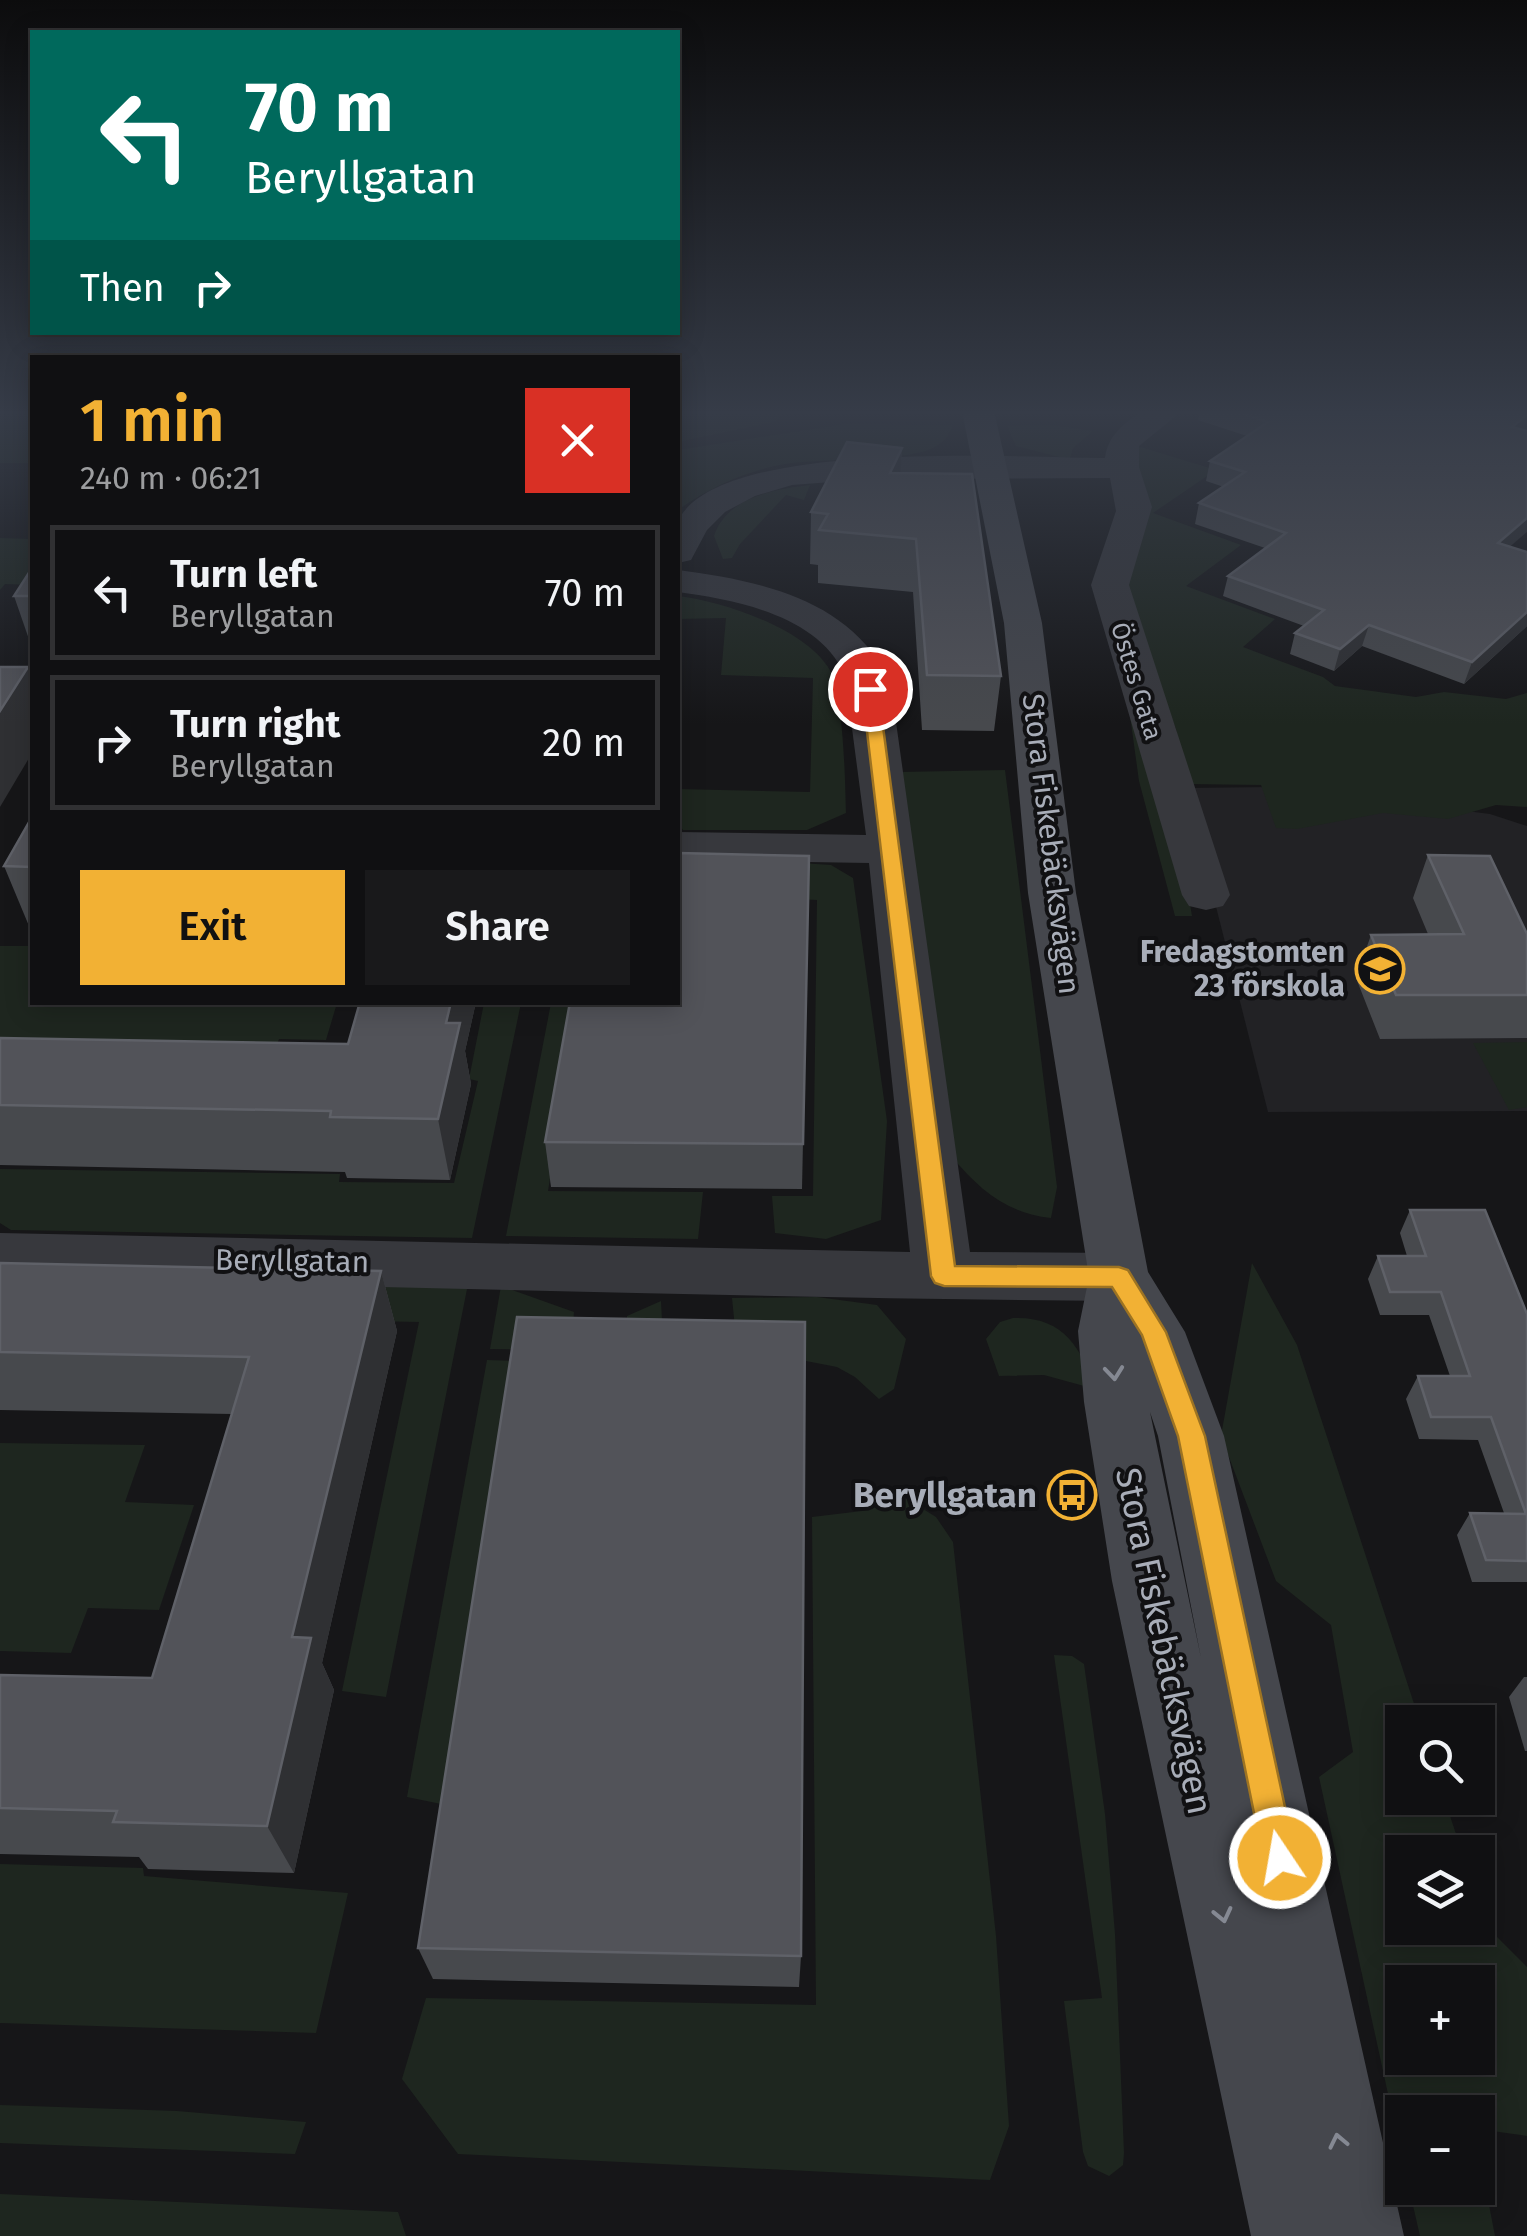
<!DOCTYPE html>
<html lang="en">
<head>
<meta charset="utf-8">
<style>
  :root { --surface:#101012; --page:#19191b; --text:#f1f3f6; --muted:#9c9d9f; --line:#303032; --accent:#f2b134 }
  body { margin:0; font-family:"Fira Sans",sans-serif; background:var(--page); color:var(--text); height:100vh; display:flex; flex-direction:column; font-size:38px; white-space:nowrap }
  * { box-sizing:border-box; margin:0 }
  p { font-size:32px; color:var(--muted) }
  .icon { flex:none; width:55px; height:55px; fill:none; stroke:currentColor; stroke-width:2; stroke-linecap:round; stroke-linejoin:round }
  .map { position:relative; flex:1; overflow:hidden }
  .details { position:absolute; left:30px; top:355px; width:650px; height:650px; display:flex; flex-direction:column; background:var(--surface); border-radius:0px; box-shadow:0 5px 25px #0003,0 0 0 2px var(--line) }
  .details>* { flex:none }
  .top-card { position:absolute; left:30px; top:30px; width:650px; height:305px; border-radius:0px; box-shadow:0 5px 25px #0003,0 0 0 2px var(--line); background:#00695c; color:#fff; overflow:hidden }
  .tools { position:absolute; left:1385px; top:1705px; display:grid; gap:20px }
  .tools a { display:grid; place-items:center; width:110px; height:110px; border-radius:0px; background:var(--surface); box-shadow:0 5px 25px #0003,0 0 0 2px var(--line); font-size:50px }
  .pin { position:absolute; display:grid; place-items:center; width:85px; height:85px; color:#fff; margin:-42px; border:5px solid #fff; border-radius:50%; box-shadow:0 2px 10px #0007 }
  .me { position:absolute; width:110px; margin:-55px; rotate:348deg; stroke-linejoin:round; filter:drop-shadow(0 0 8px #0008) }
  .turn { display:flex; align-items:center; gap:35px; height:210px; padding:0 50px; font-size:45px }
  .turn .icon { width:130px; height:130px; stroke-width:2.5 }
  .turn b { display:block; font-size:70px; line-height:85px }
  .then { display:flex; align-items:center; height:95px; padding:0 50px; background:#0003; gap:20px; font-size:38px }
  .round { display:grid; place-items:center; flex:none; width:105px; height:105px; border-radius:0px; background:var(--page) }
  .overview { display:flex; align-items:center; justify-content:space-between; height:170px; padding:0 50px }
  h1 { font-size:60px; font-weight:600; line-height:75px; color:var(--accent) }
  .action { display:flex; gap:20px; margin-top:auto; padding:20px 50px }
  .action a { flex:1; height:115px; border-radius:0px; background:var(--accent); color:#111; font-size:40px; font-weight:600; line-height:115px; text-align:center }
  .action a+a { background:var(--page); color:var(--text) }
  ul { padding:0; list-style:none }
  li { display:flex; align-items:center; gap:30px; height:135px; margin:0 20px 15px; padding:0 30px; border:5px solid var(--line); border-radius:0px }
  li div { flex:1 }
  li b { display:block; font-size:38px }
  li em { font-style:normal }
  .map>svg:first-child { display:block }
  .built { fill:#222225 }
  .green { fill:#1e261f; fill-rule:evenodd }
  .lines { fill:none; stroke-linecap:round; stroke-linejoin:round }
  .street { fill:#37383d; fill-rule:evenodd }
  .secondary { fill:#45474d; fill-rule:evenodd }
  .wall { fill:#47494d }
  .shaded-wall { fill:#2f3033 }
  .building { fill:#525359; stroke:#5f6168; stroke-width:2.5 }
  .oneway { stroke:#858993 }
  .route { fill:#f2b134; stroke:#9d7322; stroke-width:2.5 }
  .labels { text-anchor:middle; stroke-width:8; stroke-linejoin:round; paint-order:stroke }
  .far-street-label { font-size:25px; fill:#a8adb8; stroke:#111113 }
  .street-label { font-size:30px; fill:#a8adb8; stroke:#111113 }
  .poi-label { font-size:30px; font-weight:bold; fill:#a8adb8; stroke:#111113; text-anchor:end }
  .near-poi-label { font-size:35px; font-weight:bold; fill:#a8adb8; stroke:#111113; text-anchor:end }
  .near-street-label { font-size:35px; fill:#a8adb8; stroke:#111113 }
</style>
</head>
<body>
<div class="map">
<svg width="1527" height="2236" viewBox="0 0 1527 2236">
  <rect width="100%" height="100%" fill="#161618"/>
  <polygon class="built" points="1276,787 1490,814 1527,826 1527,1111 1268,1112 1186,788"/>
  <g class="green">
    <rect x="0" y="411" width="32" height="52"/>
    <polygon points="678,411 787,411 774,422 678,442"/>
    <path d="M845 424 953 425C949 436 943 443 933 448 904 462 823 458 785 464 746 471 710 487 678 510V450Z"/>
    <polygon points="1053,425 1093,431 1073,448 1070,458 1063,458 1016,446 1007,426"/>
    <polygon points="1134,445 1216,470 1153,513 1241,545 1186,586 1275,619 1243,647 1323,677 1335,686 1416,697 1444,692 1506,699 1527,693 1527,807 1496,805 1448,819 1383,813 1297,829 1276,828 1261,785 1186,784 1176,729 1121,590"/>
    <path d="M810 485 804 500 786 495 740 544 732 558 723 559 714 536C726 498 774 489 810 485Z"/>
    <polygon points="0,538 32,539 32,585 5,584 0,590"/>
    <path d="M678 596C722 601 803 628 828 667 844 692 845 781 846 813L807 830H683L678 824V789L810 792 813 678 721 675 726 618 678 619Z"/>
    <polygon points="1127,694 1186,879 1192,916 1175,916 1139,781"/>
    <path d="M1005 770 1057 1187 1051 1218C1006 1213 980 1190 952 1157L900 772Z"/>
    <polygon points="756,860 831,865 853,878 887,1121 881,1220 826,1239 775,1233 772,1196 813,1196 817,900 678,893"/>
    <polygon points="0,946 32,946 32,1002 337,1003 326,1040 279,1039 270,1063 0,1058"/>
    <polygon points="484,1003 521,1003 472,1238 11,1230 0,1223 0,1169 340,1174 339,1182 454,1183 478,1081 469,1079"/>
    <polygon points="551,1003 578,1003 548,1191 703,1192 698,1239 506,1236"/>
    <polygon points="1527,1042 1527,1107 1509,1110 1473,1043"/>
    <path d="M1252 1263 1297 1345 1420 1722H1402V1798H1444L1462 1852H1402V1928H1478V1901L1485 1925 1527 1967V2136L1478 2129V2112H1402V2158L1319 1777 1353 1752 1331 1625 1276 1581 1221 1436ZM1402 1982H1478V2058H1402Z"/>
    <polygon points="0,1275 468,1284 386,1697 342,1691 419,1322 0,1314"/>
    <polygon points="501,1286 574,1312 571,1350 490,1349"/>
    <polygon points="817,1297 877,1305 906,1339 894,1389 879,1399 855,1377 837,1367 806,1361 626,1358 627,1316 661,1301 663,1340 736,1338 732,1298"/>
    <path d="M1013 1318C1063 1316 1081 1347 1095 1389L1044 1375 999 1376 986 1339 1000 1322Z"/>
    <polygon points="487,1360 521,1361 451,1806 407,1797"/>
    <polygon points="0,1443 145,1445 125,1502 194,1505 159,1610 88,1608 71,1653 0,1651"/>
    <polygon points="889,1488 936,1517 953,1542 996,1936 1009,2126 990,2180 458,2154 402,2079 426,1998 816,2005 812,1517 862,1511"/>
    <polygon points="1054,1655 1072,1656 1084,1664 1105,1814 1115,1934 1124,2153 1123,2165 1109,2176 1088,2166 1083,2152 1064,2001 1102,1998"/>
    <polygon points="0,1864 143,1868 144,1876 348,1893 316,2033 0,2023"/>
    <polygon points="0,2105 177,2111 306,2122 295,2154 0,2143"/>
    <polygon points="1478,2148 1495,2236 1420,2236 1409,2188 1478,2188"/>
    <polygon points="0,2194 398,2212 406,2236 0,2236"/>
  </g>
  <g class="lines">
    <g class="street">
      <path d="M1143 411H1182L1139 446V467L1152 507 1129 585 1230 895 1223 906 1206 910 1189 906 1182 895 1091 585 1116 511 1110 478 871 479 792 485 755 496 725 512 707 530 691 560 678 563C678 550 674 528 680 517 728 438 1018 458 1105 458 1108 435 1124 423 1143 411Z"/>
      <path d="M678 570C754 580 842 597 883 669 892 684 893 704 896 722L970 1252 1119 1253 1140 1260 1149 1277 1140 1294 1119 1301C746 1298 373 1285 0 1279V1233L910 1252 869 863 678 860V832L866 835 845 675C818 615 736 600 678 592Z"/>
    </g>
    <path class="secondary" d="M962 411H994L1042 623 1076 893 1148 1272 1185 1332 1224 1436 1404 2236H1251L1112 1581 1084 1402 1078 1331 1089 1277 1028 893 1004 623ZM1150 1412 1158 1436 1201 1658Z"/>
  </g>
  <g class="wall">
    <polygon points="1200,411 1527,411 1527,429 1525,431 1510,547 1527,552 1527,626 1464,684 1362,646 1334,671 1290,654 1295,633 1304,626 1223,596 1228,576 1265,548 1195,524 1199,503 1224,487 1206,481 1210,461 1247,436 1198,420"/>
    <polygon points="902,448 900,474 1001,676 994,731 922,730 913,592 818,583 818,565 810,564 811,512"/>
    <polygon points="32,568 32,648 14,596"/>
    <polygon points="32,817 32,927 29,926 4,866"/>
    <polygon points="1428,855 1527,934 1527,1038 1380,1039 1356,978 1371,935 1428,934 1413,898"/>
    <polygon points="809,856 802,1189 551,1187 545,1142"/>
    <polygon points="360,1002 476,1002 465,1051 471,1084 450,1180 347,1178 345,1172 0,1165 0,1038 348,1044"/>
    <polygon points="1410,1210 1527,1314 1527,1582 1472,1582 1457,1535 1470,1513 1504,1513 1478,1440 1419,1439 1406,1399 1418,1376 1450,1376 1429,1315 1380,1315 1368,1279 1378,1256 1407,1256 1400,1233"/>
    <polygon points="0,1263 381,1271 397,1331 322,1663 334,1690 294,1873 148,1869 139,1857 0,1854 0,1675 152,1678 232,1414 0,1410"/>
    <polygon points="1524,1677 1527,1677 1527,1751 1525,1751 1509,1697"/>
    <polygon points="418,1948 801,1956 799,1987 433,1979"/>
  </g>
  <g class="shaded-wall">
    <polygon points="1527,415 1527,429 1506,447 1512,427"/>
    <polygon points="902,448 899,498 890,473"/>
    <polygon points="1527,518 1527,532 1491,563 1498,543"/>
    <polygon points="1527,612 1527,626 1464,684 1472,662"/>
    <polygon points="1369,625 1362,646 1334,671 1340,649"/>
    <polygon points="28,667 32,678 32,753 0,807 0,711"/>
    <polygon points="451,1002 476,1002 465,1051 471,1084 450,1180 438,1119 446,1023"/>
    <polygon points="381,1271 397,1331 322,1663 334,1690 294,1873 267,1826 292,1637"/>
  </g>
  <g class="building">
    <polygon points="1235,411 1527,411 1527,415 1512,427 1527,431 1527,518 1498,543 1527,552 1527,612 1472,662 1369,625 1340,649 1295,633 1324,610 1228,576 1286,533 1199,503 1245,472 1210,461 1268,422"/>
    <polygon points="847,442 902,448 890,473 972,474 1001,676 927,675 916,539 819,530 828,514 811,512"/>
    <polygon points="32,568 32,596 14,596"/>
    <polygon points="0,667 28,667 0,711"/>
    <polygon points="32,817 32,867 4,866"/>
    <polygon points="678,853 809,856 803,1144 545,1142 570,1002 678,1002"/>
    <polygon points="1428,855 1490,856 1527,934 1527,995 1396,995 1371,935 1464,934"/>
    <polygon points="360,1002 451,1002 446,1023 460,1023 438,1119 330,1117 331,1111 0,1105 0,1038 348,1044"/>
    <polygon points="1410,1210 1485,1210 1527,1314 1527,1561 1486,1560 1470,1513 1526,1514 1491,1417 1431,1417 1418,1376 1470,1376 1441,1292 1390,1292 1378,1256 1426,1256"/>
    <polygon points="0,1263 381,1271 292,1637 311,1638 267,1826 113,1822 117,1811 0,1808 0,1675 152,1678 249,1357 0,1352"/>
    <polygon points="517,1317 805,1322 801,1956 418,1948"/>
  </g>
  <defs><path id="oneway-chevron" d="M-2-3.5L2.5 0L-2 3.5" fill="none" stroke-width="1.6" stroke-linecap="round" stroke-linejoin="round" transform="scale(2.5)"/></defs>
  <g class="oneway">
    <use href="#oneway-chevron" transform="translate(1114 1373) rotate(84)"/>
    <use href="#oneway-chevron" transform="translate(1223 1915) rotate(77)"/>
    <use href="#oneway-chevron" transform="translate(1338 2141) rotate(-102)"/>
  </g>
  <linearGradient id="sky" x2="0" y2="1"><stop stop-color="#0c0c0d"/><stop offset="0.57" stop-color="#363c48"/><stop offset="1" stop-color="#363c48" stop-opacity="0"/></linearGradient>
  <rect width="1527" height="724" fill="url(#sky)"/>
  <polygon class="route" points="870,684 878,689 955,1266 1119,1267 1128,1270 1166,1332 1205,1436 1296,1858 1291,1870 1280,1875 1268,1870 1263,1858 1178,1436 1142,1335 1112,1287 944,1286 935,1283 931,1276 862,689"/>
  <defs>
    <g id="school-ring" transform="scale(2.5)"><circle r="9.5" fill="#111113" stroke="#f2b134" stroke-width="1.5"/><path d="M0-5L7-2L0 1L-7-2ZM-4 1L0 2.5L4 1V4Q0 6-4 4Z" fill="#f2b134"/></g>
    <g id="bus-ring" transform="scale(2.5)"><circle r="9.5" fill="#111113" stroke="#f2b134" stroke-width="1.5"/><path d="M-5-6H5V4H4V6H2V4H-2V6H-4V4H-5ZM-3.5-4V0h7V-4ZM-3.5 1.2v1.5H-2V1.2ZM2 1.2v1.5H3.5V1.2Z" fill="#f2b134"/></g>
  </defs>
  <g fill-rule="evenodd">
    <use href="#school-ring" x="1380" y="969"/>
    <use href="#bus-ring" x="1072" y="1495"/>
  </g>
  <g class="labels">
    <g class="far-street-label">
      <text transform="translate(1137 681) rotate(73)" y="9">Östes Gata</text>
    </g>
    <g class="street-label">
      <text transform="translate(1051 844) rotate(83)" y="10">Stora Fiskebäcksvägen</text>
      <text transform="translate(292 1261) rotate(1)" y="10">Beryllgatan</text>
    </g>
    <g class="poi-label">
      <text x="1345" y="962">Fredagstomten<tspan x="1345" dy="34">23 förskola</tspan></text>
    </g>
    <g class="near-poi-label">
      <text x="1037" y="1507">Beryllgatan</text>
    </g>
    <g class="near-street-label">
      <text transform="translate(1164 1641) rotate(78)" y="12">Stora Fiskebäcksvägen</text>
    </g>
  </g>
</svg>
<div class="tools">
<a><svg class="icon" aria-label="search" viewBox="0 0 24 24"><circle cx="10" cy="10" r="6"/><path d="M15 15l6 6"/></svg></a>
<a><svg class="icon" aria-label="layers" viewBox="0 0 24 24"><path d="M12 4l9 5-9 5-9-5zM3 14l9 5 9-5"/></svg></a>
<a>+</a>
<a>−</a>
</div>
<div class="pin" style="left:870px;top:689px;background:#d93025"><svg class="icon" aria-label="arrive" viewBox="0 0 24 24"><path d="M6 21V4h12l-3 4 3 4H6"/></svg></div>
<svg class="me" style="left:1280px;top:1858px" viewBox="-20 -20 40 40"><circle r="17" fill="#f2b134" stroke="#fff" stroke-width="3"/><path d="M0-11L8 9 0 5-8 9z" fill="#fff"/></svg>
<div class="top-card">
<div class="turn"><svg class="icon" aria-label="left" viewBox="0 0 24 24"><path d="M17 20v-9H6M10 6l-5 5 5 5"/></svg><div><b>70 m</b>Beryllgatan</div></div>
<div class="then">Then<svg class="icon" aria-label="right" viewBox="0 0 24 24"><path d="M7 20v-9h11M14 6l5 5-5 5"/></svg></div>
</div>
<section class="details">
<div class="overview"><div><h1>1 min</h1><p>240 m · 06:21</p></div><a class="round" style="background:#d93025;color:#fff"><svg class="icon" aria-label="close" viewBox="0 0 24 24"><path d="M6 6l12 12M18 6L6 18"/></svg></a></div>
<ul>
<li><svg class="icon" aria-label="left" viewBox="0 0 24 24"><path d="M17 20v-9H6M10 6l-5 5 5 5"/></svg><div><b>Turn left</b><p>Beryllgatan</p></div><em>70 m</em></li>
<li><svg class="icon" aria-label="right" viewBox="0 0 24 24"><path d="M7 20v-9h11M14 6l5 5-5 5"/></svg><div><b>Turn right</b><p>Beryllgatan</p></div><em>20 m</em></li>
</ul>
<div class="action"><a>Exit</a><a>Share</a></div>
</section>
</div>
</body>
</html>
